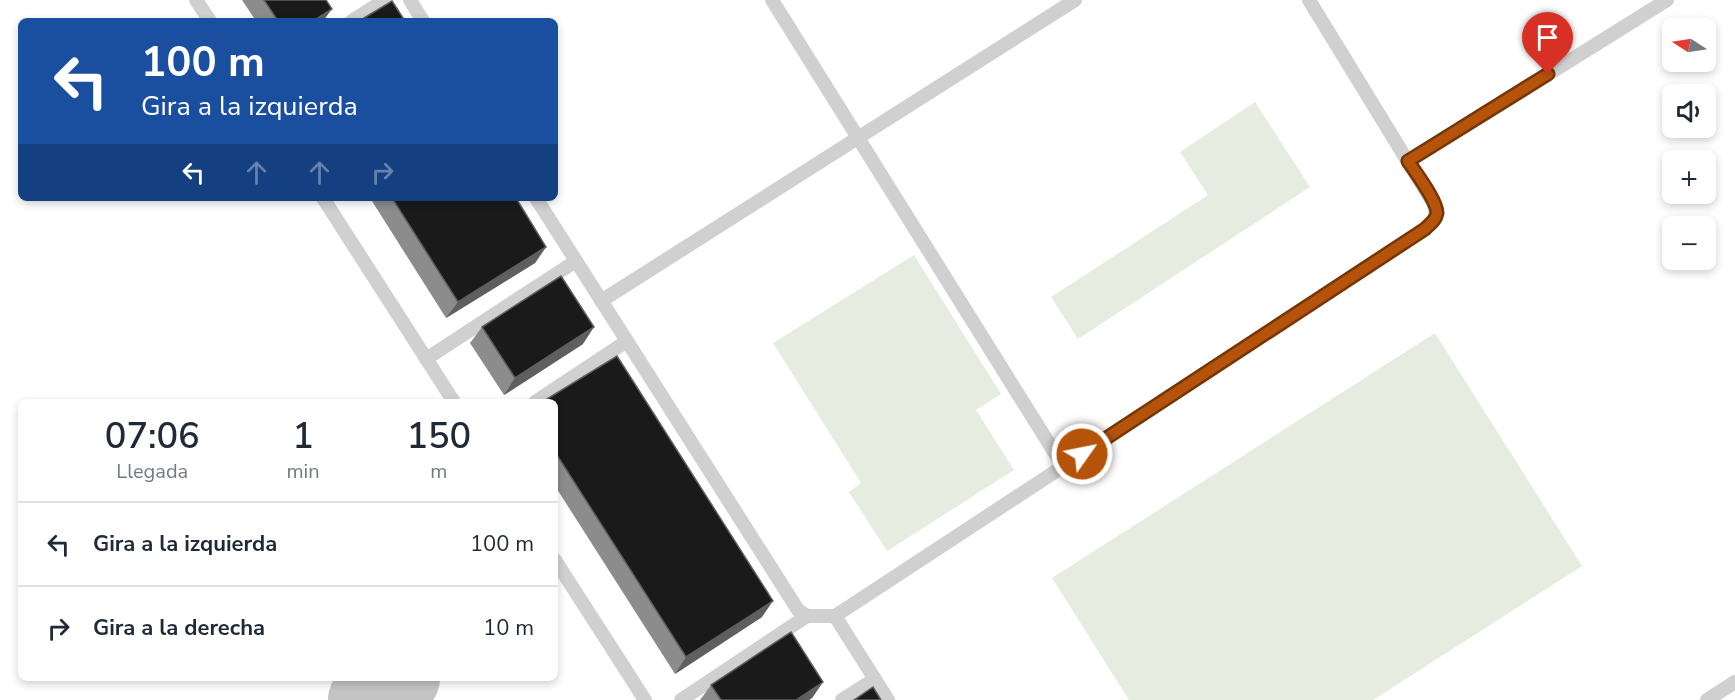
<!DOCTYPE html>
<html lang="es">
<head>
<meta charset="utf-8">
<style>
  :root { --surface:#fff; --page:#f2f2f3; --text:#1f2937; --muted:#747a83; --line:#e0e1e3 }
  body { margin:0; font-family:"Nunito Sans",sans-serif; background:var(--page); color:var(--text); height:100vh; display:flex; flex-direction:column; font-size:22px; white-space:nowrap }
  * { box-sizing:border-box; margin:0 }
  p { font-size:20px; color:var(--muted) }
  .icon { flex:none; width:33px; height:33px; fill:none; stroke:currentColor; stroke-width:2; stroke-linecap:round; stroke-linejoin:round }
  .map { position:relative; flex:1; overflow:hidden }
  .side { position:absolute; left:18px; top:399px; width:540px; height:282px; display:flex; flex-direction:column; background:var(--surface); border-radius:9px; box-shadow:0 3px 9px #0003 }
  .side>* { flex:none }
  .top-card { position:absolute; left:18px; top:18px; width:540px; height:183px; border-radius:9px; box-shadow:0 3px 9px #0003; background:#1a4fa0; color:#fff; overflow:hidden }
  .needle { width:39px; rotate:282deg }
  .buttons { position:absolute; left:1662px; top:18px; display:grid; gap:12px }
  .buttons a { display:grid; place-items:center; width:54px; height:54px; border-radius:9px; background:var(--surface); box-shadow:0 3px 9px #0003; font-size:30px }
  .pin { position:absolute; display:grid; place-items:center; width:51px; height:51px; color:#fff; margin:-62px -26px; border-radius:50% 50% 50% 0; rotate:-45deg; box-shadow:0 0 6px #0007 }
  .pin .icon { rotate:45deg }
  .me { position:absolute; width:66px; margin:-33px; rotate:57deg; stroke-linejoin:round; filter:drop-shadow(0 0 4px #0008) }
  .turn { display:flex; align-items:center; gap:21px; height:126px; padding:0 24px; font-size:27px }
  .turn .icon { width:78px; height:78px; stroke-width:2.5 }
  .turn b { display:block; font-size:42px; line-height:51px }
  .lanes { display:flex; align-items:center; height:57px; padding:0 24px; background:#0003; justify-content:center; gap:30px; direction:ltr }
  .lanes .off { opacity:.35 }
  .eta { display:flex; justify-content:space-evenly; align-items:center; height:102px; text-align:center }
  .eta b { font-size:36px; font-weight:600; line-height:42px }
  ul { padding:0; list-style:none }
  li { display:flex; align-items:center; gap:18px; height:84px; padding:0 24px; border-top:2px solid var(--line) }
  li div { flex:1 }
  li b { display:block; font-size:22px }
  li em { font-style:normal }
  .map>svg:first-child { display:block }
  .green { fill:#e6ecdf }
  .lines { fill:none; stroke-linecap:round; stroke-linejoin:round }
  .taxiway { stroke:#c4c4c4; stroke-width:78 }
  .lane { stroke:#d0d0d0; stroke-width:14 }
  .wall { fill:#8c8c8c }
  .shaded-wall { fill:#5f5f5f }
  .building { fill:#1a1a1a; stroke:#5f5f5f; stroke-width:1.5 }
  .route-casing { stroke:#753606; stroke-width:15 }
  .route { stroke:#b45309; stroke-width:10 }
</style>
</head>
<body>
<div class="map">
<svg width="1735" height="700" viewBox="0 0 1735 700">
  <rect width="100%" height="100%" fill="#fff"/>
  <g class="green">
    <polygon points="1255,102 1310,187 1078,339 1051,297 1208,195 1180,152"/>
    <polygon points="914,255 1001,394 976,410 1014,470 887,551 849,492 861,483 773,343"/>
    <polygon points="1435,333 1582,566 1373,700 1129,700 1052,578"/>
  </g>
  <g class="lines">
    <polyline class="taxiway" points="367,700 401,678"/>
    <g class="lane">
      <polyline points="196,0 210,21"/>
      <polyline points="410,0 423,21"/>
      <polyline points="772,0 1063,466"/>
      <polyline points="352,21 385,0"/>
      <polyline points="1409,161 1667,0"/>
      <polyline points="323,198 454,402"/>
      <path d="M536 198 798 610 807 616H835L1425 229C1436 219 1438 214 1432 201L1309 0"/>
      <polyline points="601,301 1075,0"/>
      <polyline points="426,359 576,261"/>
      <polyline points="535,402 627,341"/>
      <polyline points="555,560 645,700"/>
      <polyline points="835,616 888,700"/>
      <polyline points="681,700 807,616"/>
      <polyline points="842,700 875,679"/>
      <polyline points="1707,700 1735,682"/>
    </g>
  </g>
  <g class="wall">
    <polygon points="242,0 326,0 323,21 256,21"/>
    <polygon points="370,198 516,198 546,247 535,263 446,318"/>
    <polygon points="482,327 583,344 504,395 470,343"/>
    <polygon points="555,402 762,617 675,674 555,486"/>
    <polygon points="823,682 812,698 809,700 700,700 711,685"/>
  </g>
  <g class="shaded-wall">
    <polygon points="332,9 323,21 313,21"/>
    <polygon points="546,247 535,263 446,318 458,302"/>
    <polygon points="594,327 583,344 504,395 515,378"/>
    <polygon points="773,601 762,617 675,674 686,657"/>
    <polygon points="823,682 812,698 809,700 796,700"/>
  </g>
  <g class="building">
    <polygon points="264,0 326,0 332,9 313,21 278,21"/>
    <polygon points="392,1 405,21 359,21"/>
    <polygon points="392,198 516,198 546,247 458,302"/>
    <polygon points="561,276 594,327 515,378 482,327"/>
    <polygon points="617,356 773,601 686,657 555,452 555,402 542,402"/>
    <polygon points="791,632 823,682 796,700 721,700 711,685"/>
    <polygon points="873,687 881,700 854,700"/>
  </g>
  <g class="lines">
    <g class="route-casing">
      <path id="route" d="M1082 454 1425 229C1430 224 1436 220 1437 213 1437 201 1416 173 1408 161L1548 74"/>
    </g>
    <use href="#route" class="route"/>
  </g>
</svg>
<div class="buttons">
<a><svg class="needle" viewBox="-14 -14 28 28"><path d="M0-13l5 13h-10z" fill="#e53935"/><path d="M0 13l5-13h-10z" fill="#747a83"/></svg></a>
<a><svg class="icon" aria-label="sound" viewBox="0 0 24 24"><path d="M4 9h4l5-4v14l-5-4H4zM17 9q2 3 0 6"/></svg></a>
<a>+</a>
<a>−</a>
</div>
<div class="pin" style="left:1548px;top:74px;background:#d93025"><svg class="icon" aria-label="arrive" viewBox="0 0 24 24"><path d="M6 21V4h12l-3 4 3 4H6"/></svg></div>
<svg class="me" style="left:1082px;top:454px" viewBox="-20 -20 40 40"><circle r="17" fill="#b45309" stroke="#fff" stroke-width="3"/><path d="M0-11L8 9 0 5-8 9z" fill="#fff"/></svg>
<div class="top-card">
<div class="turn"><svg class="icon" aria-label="left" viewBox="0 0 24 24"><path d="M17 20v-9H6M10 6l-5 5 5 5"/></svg><div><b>100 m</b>Gira a la izquierda</div></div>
<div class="lanes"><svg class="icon" aria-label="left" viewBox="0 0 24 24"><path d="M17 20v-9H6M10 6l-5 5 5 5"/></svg><svg class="icon off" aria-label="ahead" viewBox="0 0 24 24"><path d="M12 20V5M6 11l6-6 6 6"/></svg><svg class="icon off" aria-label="ahead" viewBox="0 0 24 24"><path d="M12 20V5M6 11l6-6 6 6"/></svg><svg class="icon off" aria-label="right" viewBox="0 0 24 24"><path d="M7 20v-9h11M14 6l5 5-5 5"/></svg></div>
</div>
<section class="side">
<div class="eta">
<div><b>07:06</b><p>Llegada</p></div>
<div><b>1</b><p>min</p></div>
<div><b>150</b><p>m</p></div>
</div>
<ul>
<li><svg class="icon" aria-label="left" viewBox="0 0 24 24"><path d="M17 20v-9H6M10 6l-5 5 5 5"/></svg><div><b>Gira a la izquierda</b></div><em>100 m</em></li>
<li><svg class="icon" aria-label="right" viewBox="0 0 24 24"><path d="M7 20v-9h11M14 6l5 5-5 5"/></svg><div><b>Gira a la derecha</b></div><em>10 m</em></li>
</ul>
</section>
</div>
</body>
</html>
